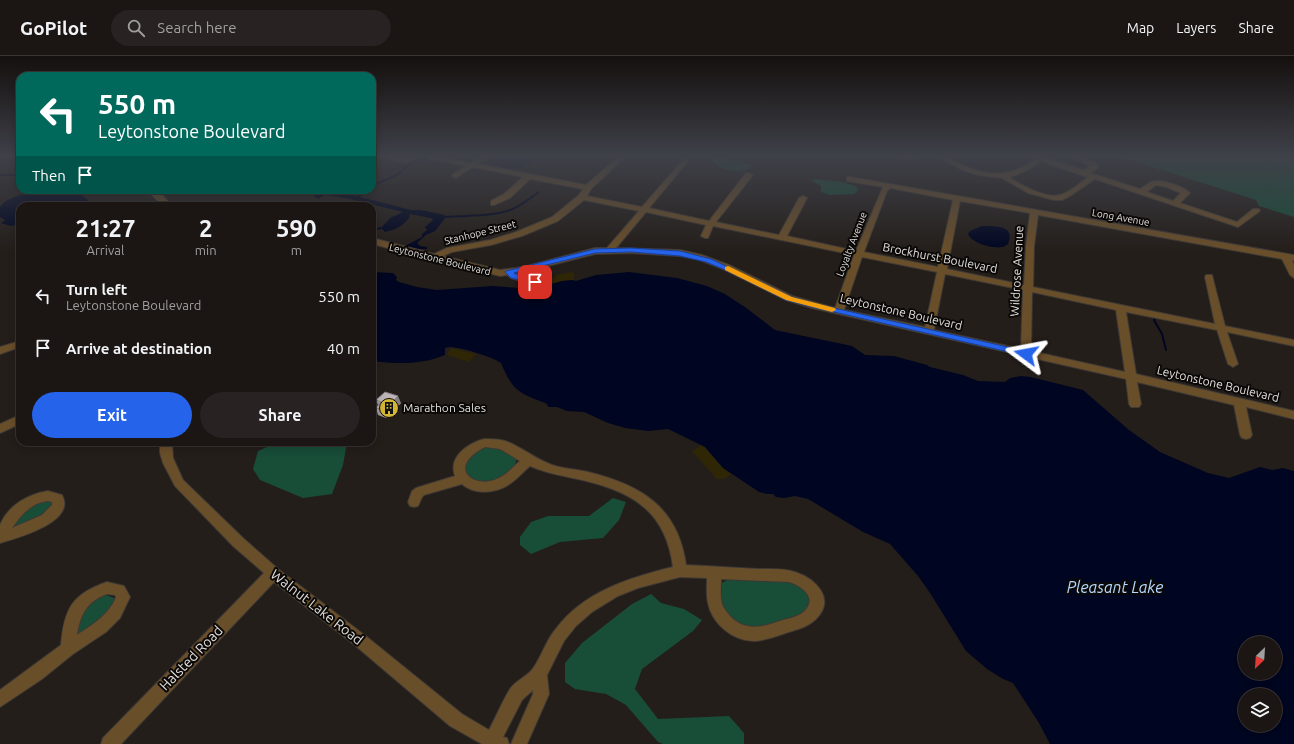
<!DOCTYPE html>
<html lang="en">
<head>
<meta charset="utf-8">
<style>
  :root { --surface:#1b1614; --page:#282322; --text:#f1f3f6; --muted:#a09fa0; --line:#393534; --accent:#2563eb }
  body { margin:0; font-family:Ubuntu,sans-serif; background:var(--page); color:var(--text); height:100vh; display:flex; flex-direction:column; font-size:15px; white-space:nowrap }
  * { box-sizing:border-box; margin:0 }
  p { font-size:13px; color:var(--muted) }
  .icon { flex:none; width:22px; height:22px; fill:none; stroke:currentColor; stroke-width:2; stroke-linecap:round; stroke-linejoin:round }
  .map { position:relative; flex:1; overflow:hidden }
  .sheet { position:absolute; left:16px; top:146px; width:360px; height:244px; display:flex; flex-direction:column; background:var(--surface); border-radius:12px; box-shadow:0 2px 10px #0003,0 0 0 1px var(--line) }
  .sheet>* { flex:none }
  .hud { position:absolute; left:16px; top:16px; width:360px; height:122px; border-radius:12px; box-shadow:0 2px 10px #0003,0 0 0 1px var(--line); background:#00695c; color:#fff; overflow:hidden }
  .needle { width:26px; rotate:205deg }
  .fabs { position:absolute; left:1238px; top:580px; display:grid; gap:8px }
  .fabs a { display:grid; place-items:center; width:44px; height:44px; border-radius:50%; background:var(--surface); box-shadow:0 2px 10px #0003,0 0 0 1px var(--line); font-size:20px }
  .pin { position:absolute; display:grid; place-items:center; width:34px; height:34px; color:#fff; margin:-17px; border-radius:8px; box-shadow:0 2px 6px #0006 }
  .me { position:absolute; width:44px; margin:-22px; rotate:283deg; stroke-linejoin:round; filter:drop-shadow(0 0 3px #0008) }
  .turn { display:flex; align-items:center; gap:14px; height:84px; padding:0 16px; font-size:18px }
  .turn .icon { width:52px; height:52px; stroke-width:2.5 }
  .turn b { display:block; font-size:28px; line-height:34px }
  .then { display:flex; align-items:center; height:38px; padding:0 16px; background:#0003; gap:8px; font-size:15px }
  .eta { display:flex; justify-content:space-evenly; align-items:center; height:68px; text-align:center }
  .eta b { font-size:24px; font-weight:600; line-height:28px }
  .button { display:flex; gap:8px; margin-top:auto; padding:8px 16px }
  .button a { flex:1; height:46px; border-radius:24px; background:var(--accent); color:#fff; font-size:16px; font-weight:600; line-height:46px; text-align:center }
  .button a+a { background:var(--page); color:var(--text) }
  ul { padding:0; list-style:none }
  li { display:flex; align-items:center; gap:12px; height:52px; padding:0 16px }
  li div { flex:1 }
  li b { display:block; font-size:15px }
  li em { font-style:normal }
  header { display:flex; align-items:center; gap:24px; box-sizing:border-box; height:56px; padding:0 20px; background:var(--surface); border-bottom:1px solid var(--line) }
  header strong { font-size:19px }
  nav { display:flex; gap:22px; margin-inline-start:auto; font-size:14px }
  .search { width:280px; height:36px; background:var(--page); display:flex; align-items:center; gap:10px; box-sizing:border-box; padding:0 14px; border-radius:22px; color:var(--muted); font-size:15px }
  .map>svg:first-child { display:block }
  .green { fill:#184d38 }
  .sand { fill:#2e2605 }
  .water { fill:#000621; fill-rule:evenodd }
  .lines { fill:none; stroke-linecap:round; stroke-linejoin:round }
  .stream { stroke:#000621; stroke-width:2 }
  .minor-casing { stroke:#3e3935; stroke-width:2 }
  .minor { fill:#694e2a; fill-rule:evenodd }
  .wall { fill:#a39b9e }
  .shaded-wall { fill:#847e81 }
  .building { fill:#bdb4b8; stroke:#847e81 }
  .route { fill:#2563eb; stroke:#184099 }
  .slow { fill:#f59e0b }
  .labels { text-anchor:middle; stroke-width:4; stroke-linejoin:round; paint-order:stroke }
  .far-street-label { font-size:10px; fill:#e1ddda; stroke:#0b0907 }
  .street-label { font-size:12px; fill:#e1ddda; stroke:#0b0907 }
  .poi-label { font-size:12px; fill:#e1ddda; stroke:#0b0907; text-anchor:start }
  .near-street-label { font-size:14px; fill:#e1ddda; stroke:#0b0907 }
  .near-water-label { font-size:16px; font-style:italic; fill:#b5d7ff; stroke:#0b0907 }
</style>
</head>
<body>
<header>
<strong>GoPilot</strong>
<div class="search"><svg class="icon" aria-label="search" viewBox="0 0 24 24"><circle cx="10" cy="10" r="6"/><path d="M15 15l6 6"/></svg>Search here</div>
<nav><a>Map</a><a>Layers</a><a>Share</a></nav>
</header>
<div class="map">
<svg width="1294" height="688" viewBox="0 0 1294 688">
  <rect width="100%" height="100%" fill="#241e1a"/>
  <g class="green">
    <polygon points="1118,100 1294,100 1294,161 1259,150 1256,144"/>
    <path d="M714 101 751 109 749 113C737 117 724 115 714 107Z"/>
    <polygon points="814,123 844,126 857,131 858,134 854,138 830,139 821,136 821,130 812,125"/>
    <polygon points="278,386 347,386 343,409 332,438 303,442 260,424 253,413 258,395"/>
    <path d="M487 391C499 392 507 394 516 403 518 414 495 427 485 427 480 428 474 425 469 424L463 408 479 393Z"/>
    <polygon points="613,442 626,446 619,464 603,482 560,486 531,498 520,489 520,481 531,466 548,460 589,460"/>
    <path d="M46 444 51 446 53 449 45 460 14 472 12 471C22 456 28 450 46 444Z"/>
    <path d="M729 523C744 523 787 522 797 527 806 531 809 541 810 550L801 560 760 573 745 572 726 559 721 544 722 527Z"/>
    <polygon points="651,538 661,547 684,553 702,564 693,575 642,613 635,633 658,663 729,660 744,677 744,688 663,688 658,686 626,649 606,638 575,633 565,626 565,607 582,587 632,548"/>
    <path d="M100 539H106L114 542C118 555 86 575 77 583 78 556 80 556 100 539Z"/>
  </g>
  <g class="sand">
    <polygon points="572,216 574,217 574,224 558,226 545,230 556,219"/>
    <polygon points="451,292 476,298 469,306 447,299"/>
    <path d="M702 389C713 398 719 411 731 418L724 423H717L692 395Z"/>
  </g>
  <g class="water">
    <path d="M501 100H528L532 102 533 105C522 116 500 114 490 104Z"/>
    <path d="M372 127 376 128 372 134 363 138 360 141 411 154H421L445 159 446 161 435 175 426 179 417 187 420 190 427 191V193H413L405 190 422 181V178L427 174 425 171 433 164 431 162 410 158 409 159 410 160C405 169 395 174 385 176L381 172 390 162 403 156 346 142 325 139 318 143 313 140 321 134H337L336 135 339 136 357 140 362 137 358 136 359 134H372Z"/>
    <path d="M53 134H75V136H78L77 137C83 139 89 143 90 150H20V168L11 170 1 167 5 164 0 161V151C13 135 36 138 53 134Z"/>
    <path d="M982 170C995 170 1016 169 1008 188 1006 189 1004 191 1002 191 992 193 972 187 968 178L970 175Z"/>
    <path d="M372 216 393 217 397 221 396 224 399 226 417 231 437 234 492 230 534 233 562 225 572 224 576 225 596 219 629 216 677 222 707 230 725 238 745 251 775 274 852 290 865 299 894 300 927 309 930 311 963 319 978 325 1005 326 1010 322 1021 320 1031 321 1083 334 1129 374 1160 396 1208 417 1229 422 1260 411 1272 414 1283 412 1294 415V688H1050L1039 667 1013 627 1003 623 987 613 966 595 930 537 918 520 890 488 863 476 808 443 795 440 784 442 776 441 773 438H767L759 436 723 412 705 391 668 373 648 375 625 372 608 367 584 356 567 355 557 351H548L547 348C519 337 513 336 501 307 492 301 454 288 445 292V299C422 309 396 308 372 305ZM1245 587H1275V617H1245ZM1245 639H1275V669H1245Z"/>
  </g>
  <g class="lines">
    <g class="stream">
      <polyline points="438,100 470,106"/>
      <polyline points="478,108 490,110 495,109"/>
      <polyline points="0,119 20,119"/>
      <polyline points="376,128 397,119 411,107 429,102"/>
      <path d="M446 161C467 159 490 161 510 154 520 151 530 142 539 136"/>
      <polyline points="372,174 381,172"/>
      <polyline points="1155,262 1154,264 1162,278 1166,294"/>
    </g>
    <g class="minor-casing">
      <g id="minor">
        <polygon points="7,100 20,100 20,104 8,101"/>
        <path d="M380 100C388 100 396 102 404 102 409 103 415 100 420 100L406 107 381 101Z"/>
        <path d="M424 100H436L471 107 481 100H488L478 108 586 129 619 100H626L591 133 587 140 642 151 684 103 686 102 689 104 688 105 649 152 709 165 746 117H749L753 119 716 166 779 179 799 142 803 140 807 142 787 180 856 195 883 131 847 125V121H850L1294 199V205L1292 204 1294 209V222L1290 219 1282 203 1038 159 1034 190 1033 231 1215 268 1205 221 1206 219H1212L1225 270 1294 284V290L1227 276 1238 308 1233 311 1228 308 1217 274 1126 256 1136 318 1294 355V363L1246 351 1252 379 1250 382 1246 383 1242 382 1240 379 1234 349 1137 326 1141 348 1139 351H1131L1129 348 1126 323 812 252 786 244 723 213 697 203 680 200 631 197 595 198 516 218 545 227 547 229 545 231 542 232 511 222 507 219 500 220 372 188V182L434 198 447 192 490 184 516 176 552 161 579 139 583 133 530 123 510 142 494 149H491V145L504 138 523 121 473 111 456 122 452 120 453 118 466 110 427 102ZM890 132 953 144 938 211 864 196 887 135ZM584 144 639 155 607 192H595L523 211 500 214 443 200 452 196 491 189 522 180 558 165ZM960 145 1030 157 1026 190 1024 229 947 213ZM646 156 706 169 701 180 705 182H708L713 170 854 199 835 252 792 240 729 209 702 199 680 194 616 192ZM862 201 937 216 925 271 844 254ZM945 218 1023 234 1021 293 934 274ZM1032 236 1116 254 1125 316 1031 295Z"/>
        <path d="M896 100H920C915 104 900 104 896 100Z"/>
        <path d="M937 100C947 100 953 105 962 109 989 121 1012 121 1035 103L1031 100H1040L1083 114 1090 110 1070 100H1079L1098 108 1097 113 1090 117 1140 133C1144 131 1149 126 1154 125 1162 123 1185 131 1190 137L1180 147 1237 166 1253 153H1259L1260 155 1238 171 1095 123 1070 140 1062 144H1054L1028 137 1002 122 978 119 962 114ZM1041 105 1081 119 1088 121C1080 127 1069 137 1059 139 1046 143 1019 128 1009 121 1022 118 1031 113 1041 105ZM1156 129 1166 131 1181 137 1173 145 1147 136Z"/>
        <path d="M147 134C159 134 165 141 171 150H163Z"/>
        <polygon points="20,285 20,291 0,298 0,291"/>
        <polygon points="20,359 20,368 0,377 0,368"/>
        <path d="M484 383C491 383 499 383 505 385 520 390 535 403 552 409 563 413 576 413 588 416 641 429 678 451 686 509 710 510 735 512 759 513 771 513 784 512 795 516 816 523 836 543 816 563 807 572 794 574 783 578 774 581 765 584 756 585 734 586 712 568 708 547 706 539 707 530 707 522L680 521 638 532 618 540 592 556 576 570 564 585 547 619 549 638 527 688H511L533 638V634L522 644 503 681 507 682 509 688H482L450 670 357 591 274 526 121 688H101L103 682 264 517 233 490 175 430 163 407 160 397V386H172L173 402 183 424 243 482 278 513 367 581 462 658 489 674C496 661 502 646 510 633 516 624 529 620 534 611 542 599 546 585 555 574 583 536 628 522 673 511 666 458 636 437 586 425 566 420 548 418 530 410 524 415 518 422 511 427 498 437 475 440 462 428L424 439 422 441 418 450 414 451 410 450 408 446 412 435 416 432 455 420C448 401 467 388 484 383ZM485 391 500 393 520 405C514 410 508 417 501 421 475 436 444 412 485 391ZM721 523 789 526C799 529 816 539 807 552 802 560 791 562 783 564 765 570 749 576 733 563 729 559 724 553 722 548 720 540 721 531 721 523Z"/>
        <path d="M48 435 62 439C77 466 17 482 0 487 0 482 0 474 0 469 8 449 29 438 48 435ZM48 445 52 446V449L42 459 12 472C21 459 31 447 48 445Z"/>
        <path d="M107 526 124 530 130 541 120 562 106 576 73 598 42 623 0 651V634L61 589C64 553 72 538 107 526ZM107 538 115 539 116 541C109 559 92 569 77 579 80 559 87 545 107 538Z"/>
      </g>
    </g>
    <use href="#minor" class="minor"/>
  </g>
  <polygon class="wall" points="376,344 401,347 386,362 378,359 376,352 378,349"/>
  <polygon class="shaded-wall" points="398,340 401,347 386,362 384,354"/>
  <polygon class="building" points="385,336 398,340 384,354 376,352 381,346 376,344"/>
  <linearGradient id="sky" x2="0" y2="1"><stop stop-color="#14100e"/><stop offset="0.51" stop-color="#3f4149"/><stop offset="1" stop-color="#3f4149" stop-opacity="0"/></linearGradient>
  <rect width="1294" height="196" fill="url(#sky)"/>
  <polygon class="route" points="631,192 680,195 711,203 792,241 816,248 1026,295 1030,298 1026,300 812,251 786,244 723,213 706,206 680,200 631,196 595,197 514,217 537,224 539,226 535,228 511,222 505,216 506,215 595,193"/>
  <polygon class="slow" points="728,210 792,241 835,252 836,254 832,256 786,244 725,214 725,211"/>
  <defs>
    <g id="building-disc" transform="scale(1)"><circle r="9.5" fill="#d3b635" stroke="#0b0907"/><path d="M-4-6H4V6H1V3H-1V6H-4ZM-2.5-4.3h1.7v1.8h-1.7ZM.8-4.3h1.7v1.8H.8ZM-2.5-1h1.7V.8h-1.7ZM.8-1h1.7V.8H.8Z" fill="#111"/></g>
  </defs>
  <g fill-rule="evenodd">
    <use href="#building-disc" x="389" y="352"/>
  </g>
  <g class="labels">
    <g class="far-street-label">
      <text transform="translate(1121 161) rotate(10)" y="4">Long Avenue</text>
      <text transform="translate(480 176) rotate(-14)" y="4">Stanhope Street</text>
      <text transform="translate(851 188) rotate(-69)" y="4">Loyalty Avenue</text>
      <text transform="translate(440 203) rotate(14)" y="4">Leytonstone Boulevard</text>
    </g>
    <g class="street-label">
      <text transform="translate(940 202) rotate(11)" y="4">Brockhurst Boulevard</text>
      <text transform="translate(1017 215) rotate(-87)" y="4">Wildrose Avenue</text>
      <text transform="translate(901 256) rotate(13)" y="4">Leytonstone Boulevard</text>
      <text transform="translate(1218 328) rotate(13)" y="4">Leytonstone Boulevard</text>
    </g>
    <g class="poi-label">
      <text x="403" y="356">Marathon Sales</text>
    </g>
    <g class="near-street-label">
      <text transform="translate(317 551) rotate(38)" y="5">Walnut Lake Road</text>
      <text transform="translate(191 602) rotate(-46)" y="5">Halsted Road</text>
    </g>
    <g class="near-water-label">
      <text x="1115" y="537">Pleasant Lake</text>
    </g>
  </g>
</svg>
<div class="fabs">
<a><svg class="needle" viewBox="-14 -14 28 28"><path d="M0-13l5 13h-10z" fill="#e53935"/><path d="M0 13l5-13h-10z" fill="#a09fa0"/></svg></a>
<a><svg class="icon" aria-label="layers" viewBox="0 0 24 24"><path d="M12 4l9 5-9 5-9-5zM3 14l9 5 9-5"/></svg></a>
</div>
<div class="pin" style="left:535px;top:226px;background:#d93025"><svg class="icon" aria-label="arrive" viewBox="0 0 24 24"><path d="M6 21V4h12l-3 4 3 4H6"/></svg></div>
<svg class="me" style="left:1026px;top:298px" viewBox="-20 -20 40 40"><path d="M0-17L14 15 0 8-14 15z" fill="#2563eb" stroke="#fff" stroke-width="4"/></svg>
<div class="hud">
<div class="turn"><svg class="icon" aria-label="left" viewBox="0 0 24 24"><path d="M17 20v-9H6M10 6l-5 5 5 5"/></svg><div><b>550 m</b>Leytonstone Boulevard</div></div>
<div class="then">Then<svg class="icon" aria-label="arrive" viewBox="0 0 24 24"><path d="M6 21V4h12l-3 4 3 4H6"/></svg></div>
</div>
<section class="sheet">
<div class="eta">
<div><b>21:27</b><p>Arrival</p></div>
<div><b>2</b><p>min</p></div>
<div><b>590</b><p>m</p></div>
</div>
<ul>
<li><svg class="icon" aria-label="left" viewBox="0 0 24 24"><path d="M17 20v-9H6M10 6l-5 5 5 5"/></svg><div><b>Turn left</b><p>Leytonstone Boulevard</p></div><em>550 m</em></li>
<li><svg class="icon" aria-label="arrive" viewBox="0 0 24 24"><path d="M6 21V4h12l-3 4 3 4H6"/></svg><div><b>Arrive at destination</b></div><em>40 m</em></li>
</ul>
<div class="button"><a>Exit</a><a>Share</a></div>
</section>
</div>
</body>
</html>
